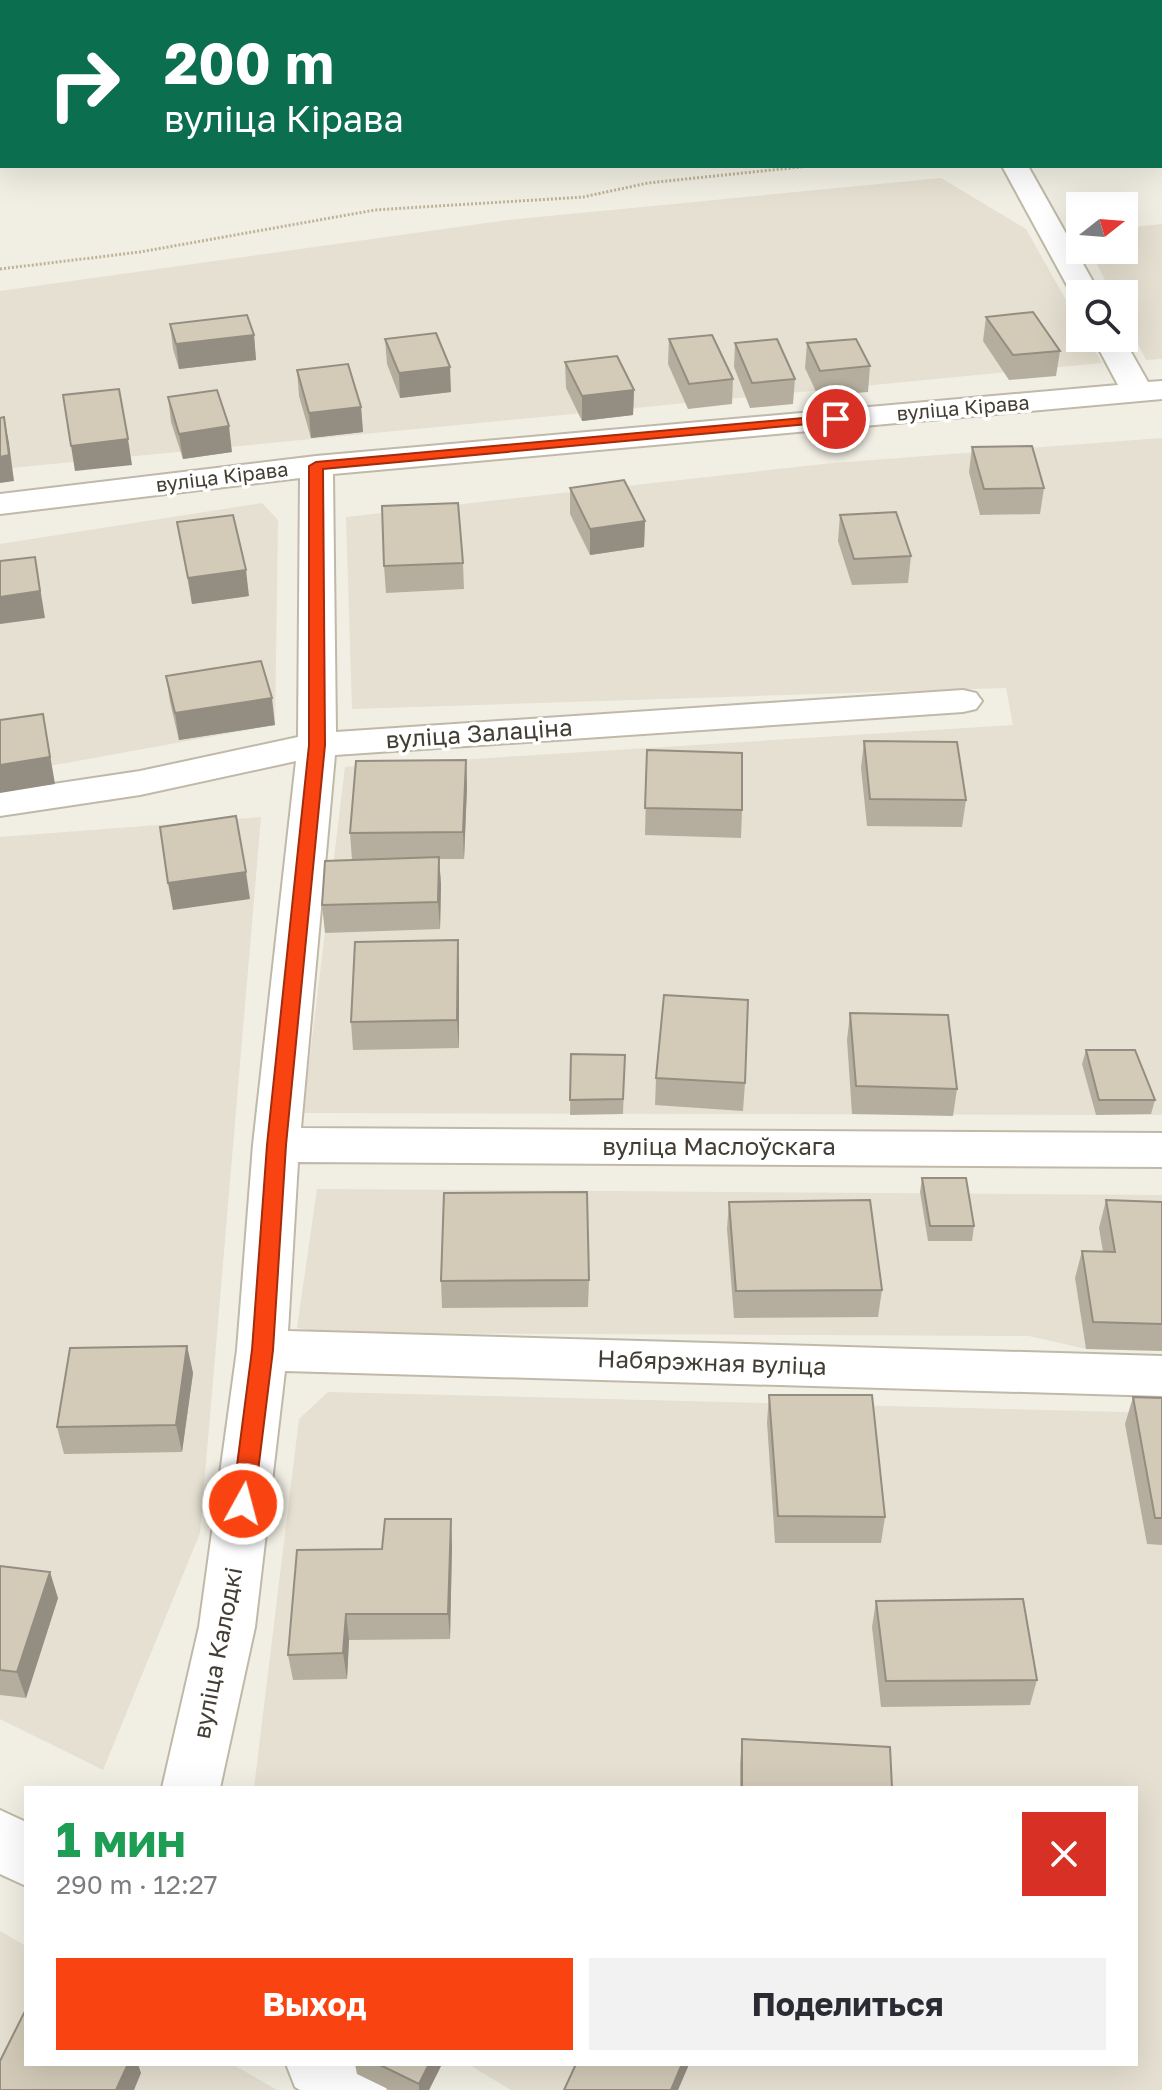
<!DOCTYPE html>
<html lang="ru">
<head>
<meta charset="utf-8">
<style>
  :root { --surface:#fff; --page:#f2f2f3; --text:#2b2b33; --muted:#7c7c81; --accent:#f94411 }
  body { margin:0; font-family:"Golos Text",sans-serif; background:var(--page); color:var(--text); height:100vh; display:flex; flex-direction:column; font-size:30px; white-space:nowrap }
  * { box-sizing:border-box; margin:0 }
  p { font-size:26px; color:var(--muted) }
  .icon { flex:none; width:44px; height:44px; fill:none; stroke:currentColor; stroke-width:2; stroke-linecap:round; stroke-linejoin:round }
  .map { position:relative; flex:1; overflow:hidden }
  .side { position:absolute; left:24px; top:1786px; width:1114px; height:280px; display:flex; flex-direction:column; background:var(--surface); border-radius:0px; box-shadow:0 8px 32px #0002 }
  .side>* { flex:none }
  .guide { position:absolute; left:0px; top:0px; width:1162px; height:168px; box-shadow:0 8px 32px #0002; background:#0b6e4f; color:#fff; overflow:hidden }
  .needle { width:52px; rotate:73deg }
  .tools { position:absolute; left:1066px; top:192px; display:grid; gap:16px }
  .tools a { display:grid; place-items:center; width:72px; height:72px; border-radius:0px; background:var(--surface); box-shadow:0 8px 32px #0002; font-size:40px }
  .pin { position:absolute; display:grid; place-items:center; width:68px; height:68px; color:#fff; margin:-34px; border:4px solid #fff; border-radius:50%; box-shadow:0 2px 8px #0007 }
  .me { position:absolute; width:88px; margin:-44px; rotate:7deg; stroke-linejoin:round; filter:drop-shadow(0 0 6px #0008) }
  .turn { display:flex; align-items:center; gap:28px; height:168px; padding:0 32px; font-size:36px }
  .turn .icon { width:104px; height:104px; stroke-width:2.5 }
  .turn b { display:block; font-size:56px; line-height:68px }
  .round { display:grid; place-items:center; flex:none; width:84px; height:84px; border-radius:0px; background:var(--page) }
  .head { display:flex; align-items:center; justify-content:space-between; height:136px; padding:0 32px }
  h1 { font-size:48px; font-weight:700; line-height:60px; color:#1e9e55 }
  .button { display:flex; gap:16px; margin-top:auto; padding:16px 32px }
  .button a { flex:1; height:92px; border-radius:0px; background:var(--accent); color:#fff; font-size:32px; font-weight:700; line-height:92px; text-align:center }
  .button a+a { background:var(--page); color:var(--text) }
  .map>svg:first-child { display:block }
  .residential { fill:#e5e0d1 }
  .lines { fill:none; stroke-linecap:round; stroke-linejoin:round }
  .minor-casing { stroke:#c0b9a8; stroke-width:4 }
  .path { stroke:#beb397; stroke-width:3; stroke-dasharray:2 2; stroke-linecap:butt }
  .minor { fill:#fff; fill-rule:evenodd }
  .wall { fill:#b5ae9e }
  .shaded-wall { fill:#948d81 }
  .building { fill:#d3cab8; stroke:#948d81; stroke-width:2 }
  .route { fill:#f94411; stroke:#a22c0b; stroke-width:2 }
  .labels { text-anchor:middle; stroke-width:7; stroke-linejoin:round; paint-order:stroke }
  .far-street-label { font-size:20px; fill:#433e33; stroke:#fff }
  .street-label { font-size:24px; fill:#433e33; stroke:#fff }
</style>
</head>
<body>
<div class="map">
<svg width="1162" height="2090" viewBox="0 0 1162 2090">
  <rect width="100%" height="100%" fill="#f1eee3"/>
  <g class="residential">
    <polygon points="941,178 1026,229 1080,325 1080,338 1088,338 1102,363 0,469 0,291 508,220"/>
    <polygon points="1162,224 1162,359 1146,360 1124,317 1124,294 1112,294 1090,250 1124,250 1124,228"/>
    <polygon points="1162,438 1162,1115 303,1113 345,767 1013,725 1006,688 352,709 346,517 833,463"/>
    <polygon points="262,503 278,520 275,725 0,775 0,544"/>
    <polygon points="261,817 200,1533 103,1770 0,1719 0,837"/>
    <polygon points="317,1189 1162,1195 1162,1351 1086,1349 1029,1336 330,1333 297,1328"/>
    <polygon points="328,1392 1162,1413 1162,2090 511,2090 468,2064 1136,2064 1136,1788 254,1788 299,1419"/>
    <polygon points="0,1931 26,1946 26,2064 232,2064 277,2090 0,2090"/>
  </g>
  <g class="lines">
    <g class="minor-casing">
      <g id="minor">
        <polygon points="1002,166 1028,166 1100,294 1080,294 1080,302 1075,300"/>
        <polygon points="1093,338 1123,338 1148,382 1162,381 1162,399 333,474 336,732 963,690 976,693 982,701 976,709 963,712 335,755 301,1128 1162,1133 1162,1167 298,1162 288,1331 1162,1356 1162,1396 285,1371 255,1627 220,1788 162,1788 199,1627 237,1350 253,1145 296,761 140,795 0,816 0,792 140,771 298,737 300,478 0,514 0,494 316,456 1118,385"/>
        <polygon points="0,1810 26,1822 26,1886 0,1874"/>
        <polygon points="286,2064 373,2064 378,2067 387,2090 300,2090 295,2087"/>
      </g>
    </g>
    <polyline class="path" points="0,269 140,252 375,210 583,197 648,183 810,166"/>
    <use href="#minor" class="minor"/>
  </g>
  <g class="wall">
    <polygon points="986,317 1060,351 1056,376 1009,380 983,341"/>
    <polygon points="170,324 254,335 256,360 179,369 173,349"/>
    <polygon points="385,339 451,392 400,398 387,364"/>
    <polygon points="669,339 733,379 732,404 688,409 668,364"/>
    <polygon points="735,343 795,379 793,404 750,408 734,367"/>
    <polygon points="807,343 870,366 868,392 818,396 805,368"/>
    <polygon points="565,362 634,390 633,415 582,421 566,388"/>
    <polygon points="297,370 361,407 363,432 311,438 299,396"/>
    <polygon points="168,397 232,452 183,459 171,422"/>
    <polygon points="972,447 1044,488 1040,514 980,515 969,472"/>
    <polygon points="570,488 645,521 644,547 590,555 570,514"/>
    <polygon points="840,515 911,556 908,583 852,585 838,541"/>
    <polygon points="177,522 249,596 192,604"/>
    <polygon points="463,563 464,589 386,593 384,566"/>
    <polygon points="166,676 275,725 179,740 170,702"/>
    <polygon points="864,741 966,800 962,827 867,826 861,768"/>
    <polygon points="647,750 742,810 741,838 645,835"/>
    <polygon points="466,760 467,787 464,859 439,859 441,885 440,929 325,933 322,905 352,860 350,833"/>
    <polygon points="458,940 459,967 459,1048 353,1050 351,1022"/>
    <polygon points="850,1013 957,1089 953,1116 852,1114 847,1040"/>
    <polygon points="1086,1050 1155,1100 1151,1114 1096,1115 1082,1064"/>
    <polygon points="571,1054 625,1055 623,1114 570,1115"/>
    <polygon points="656,1078 745,1083 743,1111 655,1105"/>
    <polygon points="922,1178 974,1226 972,1241 928,1241 920,1192"/>
    <polygon points="1106,1200 1162,1202 1162,1351 1086,1349 1075,1278 1082,1251 1103,1252 1099,1228"/>
    <polygon points="729,1202 882,1290 878,1317 734,1318 727,1229"/>
    <polygon points="589,1280 588,1307 442,1308 441,1281"/>
    <polygon points="187,1346 193,1373 182,1452 64,1454 57,1427"/>
    <polygon points="769,1395 885,1517 881,1543 775,1543 767,1422"/>
    <polygon points="1133,1397 1162,1398 1162,1545 1147,1544 1125,1424"/>
    <polygon points="452,1545 450,1639 349,1640 347,1679 293,1680 288,1655 382,1549"/>
    <polygon points="0,1566 58,1598 26,1698 0,1695"/>
    <polygon points="876,1601 1037,1680 1030,1705 881,1707 872,1627"/>
    <polygon points="742,1739 892,1788 740,1788 740,1764"/>
    <polygon points="355,2064 442,2064 429,2090 390,2090 357,2074"/>
  </g>
  <g class="shaded-wall">
    <polygon points="254,335 256,360 179,369 176,344"/>
    <polygon points="450,367 451,392 400,398 399,373"/>
    <polygon points="634,390 633,415 582,421 582,396"/>
    <polygon points="361,407 363,432 311,438 309,413"/>
    <polygon points="4,417 9,443 14,481 0,483 0,457"/>
    <polygon points="229,426 232,452 183,459 179,434"/>
    <polygon points="128,439 132,465 75,471 71,446"/>
    <polygon points="645,521 644,547 590,555 590,529"/>
    <polygon points="35,557 45,618 0,624 0,597"/>
    <polygon points="246,570 249,596 192,604 188,578"/>
    <polygon points="272,698 275,725 179,740 175,713"/>
    <polygon points="43,714 55,784 0,793 0,765"/>
    <polygon points="466,760 467,787 464,859 463,832"/>
    <polygon points="439,857 441,885 440,929 438,902"/>
    <polygon points="246,872 250,899 173,910 168,883"/>
    <polygon points="458,940 459,967 459,1048 457,1020"/>
    <polygon points="187,1346 193,1373 182,1452 176,1425"/>
    <polygon points="451,1519 452,1545 450,1639 448,1614"/>
    <polygon points="50,1572 58,1598 26,1698 17,1672"/>
    <polygon points="346,1614 349,1640 347,1679 343,1653"/>
    <polygon points="128,2064 138,2064 141,2073 134,2090 116,2090"/>
    <polygon points="429,2064 442,2064 429,2090 419,2090 419,2084"/>
    <polygon points="682,2064 688,2064 688,2067 678,2090 671,2090"/>
  </g>
  <g class="building">
    <polygon points="1033,312 1060,351 1013,355 986,317"/>
    <polygon points="247,315 254,335 176,344 170,324"/>
    <polygon points="436,333 450,367 399,373 385,339"/>
    <polygon points="712,335 733,379 689,384 669,339"/>
    <polygon points="777,339 795,379 752,383 735,343"/>
    <polygon points="856,339 870,366 820,371 807,343"/>
    <polygon points="617,356 634,390 582,396 565,362"/>
    <polygon points="348,364 361,407 309,413 297,370"/>
    <polygon points="119,389 128,439 71,446 63,395"/>
    <polygon points="217,390 229,426 179,434 168,397"/>
    <polygon points="4,417 9,455 0,457 0,418"/>
    <polygon points="1032,446 1044,488 984,489 972,447"/>
    <polygon points="624,480 645,521 590,529 570,488"/>
    <polygon points="458,503 463,563 384,566 382,506"/>
    <polygon points="896,512 911,556 854,559 840,515"/>
    <polygon points="233,515 246,570 188,578 177,522"/>
    <polygon points="35,557 40,591 0,597 0,561"/>
    <polygon points="261,661 272,698 175,713 166,676"/>
    <polygon points="43,714 50,757 0,765 0,720"/>
    <polygon points="864,741 957,742 966,800 870,799"/>
    <polygon points="647,750 742,753 742,810 645,808"/>
    <polygon points="466,760 463,832 350,833 356,761"/>
    <polygon points="236,816 246,872 168,883 160,827"/>
    <polygon points="439,857 438,902 322,905 325,861"/>
    <polygon points="458,940 457,1020 351,1022 355,942"/>
    <polygon points="664,995 748,1000 745,1083 656,1078"/>
    <polygon points="850,1013 948,1015 957,1089 856,1086"/>
    <polygon points="1086,1050 1135,1050 1155,1100 1099,1100"/>
    <polygon points="571,1054 625,1055 623,1099 570,1100"/>
    <polygon points="922,1178 966,1178 974,1226 930,1226"/>
    <polygon points="587,1192 589,1280 441,1281 444,1193"/>
    <polygon points="870,1200 882,1290 736,1291 729,1202"/>
    <polygon points="1106,1200 1162,1202 1162,1324 1093,1322 1082,1251 1115,1252"/>
    <polygon points="187,1346 176,1425 57,1427 70,1348"/>
    <polygon points="769,1395 872,1395 885,1517 778,1516"/>
    <polygon points="1133,1397 1162,1398 1162,1518 1155,1518"/>
    <polygon points="385,1519 451,1519 448,1614 346,1614 343,1653 288,1655 297,1550 382,1549"/>
    <polygon points="0,1566 50,1572 17,1672 0,1670"/>
    <polygon points="1023,1599 1037,1680 886,1681 876,1601"/>
    <polygon points="742,1739 890,1747 892,1788 742,1788"/>
    <polygon points="24,2013 26,2014 26,2064 128,2064 116,2090 0,2090 0,2061"/>
    <polygon points="378,2064 429,2064 419,2084"/>
    <polygon points="576,2064 682,2064 671,2090 564,2090"/>
  </g>
  <polygon class="route" points="836,415 843,419 841,421 323,469 325,745 286,1145 273,1350 254,1504 251,1510 243,1513 235,1510 232,1504 252,1350 267,1145 309,745 309,466 316,462"/>
  <g class="labels">
    <g class="far-street-label">
      <text transform="translate(963 408) rotate(-5)" y="7">вуліца Кірава</text>
      <text transform="translate(222 477) rotate(-7)" y="7">вуліца Кірава</text>
    </g>
    <g class="street-label">
      <text transform="translate(479 734) rotate(-4)" y="8">вуліца Залаціна</text>
      <text x="719" y="1155">вуліца Маслоўскага</text>
      <text transform="translate(712 1363) rotate(2)" y="8">Набярэжная вуліца</text>
      <text transform="translate(218 1653) rotate(-79)" y="8">вуліца Калодкі</text>
    </g>
  </g>
</svg>
<div class="tools">
<a><svg class="needle" viewBox="-14 -14 28 28"><path d="M0-13l5 13h-10z" fill="#e53935"/><path d="M0 13l5-13h-10z" fill="#7c7c81"/></svg></a>
<a><svg class="icon" aria-label="search" viewBox="0 0 24 24"><circle cx="10" cy="10" r="6"/><path d="M15 15l6 6"/></svg></a>
</div>
<div class="pin" style="left:836px;top:419px;background:#d93025"><svg class="icon" aria-label="arrive" viewBox="0 0 24 24"><path d="M6 21V4h12l-3 4 3 4H6"/></svg></div>
<svg class="me" style="left:243px;top:1504px" viewBox="-20 -20 40 40"><circle r="17" fill="#f94411" stroke="#fff" stroke-width="3"/><path d="M0-11L8 9 0 5-8 9z" fill="#fff"/></svg>
<div class="guide">
<div class="turn"><svg class="icon" aria-label="right" viewBox="0 0 24 24"><path d="M7 20v-9h11M14 6l5 5-5 5"/></svg><div><b>200 m</b>вуліца Кірава</div></div>
</div>
<section class="side">
<div class="head"><div><h1>1 мин</h1><p>290 m · 12:27</p></div><a class="round" style="background:#d93025;color:#fff"><svg class="icon" aria-label="close" viewBox="0 0 24 24"><path d="M6 6l12 12M18 6L6 18"/></svg></a></div>
<div class="button"><a>Выход</a><a>Поделиться</a></div>
</section>
</div>
</body>
</html>
